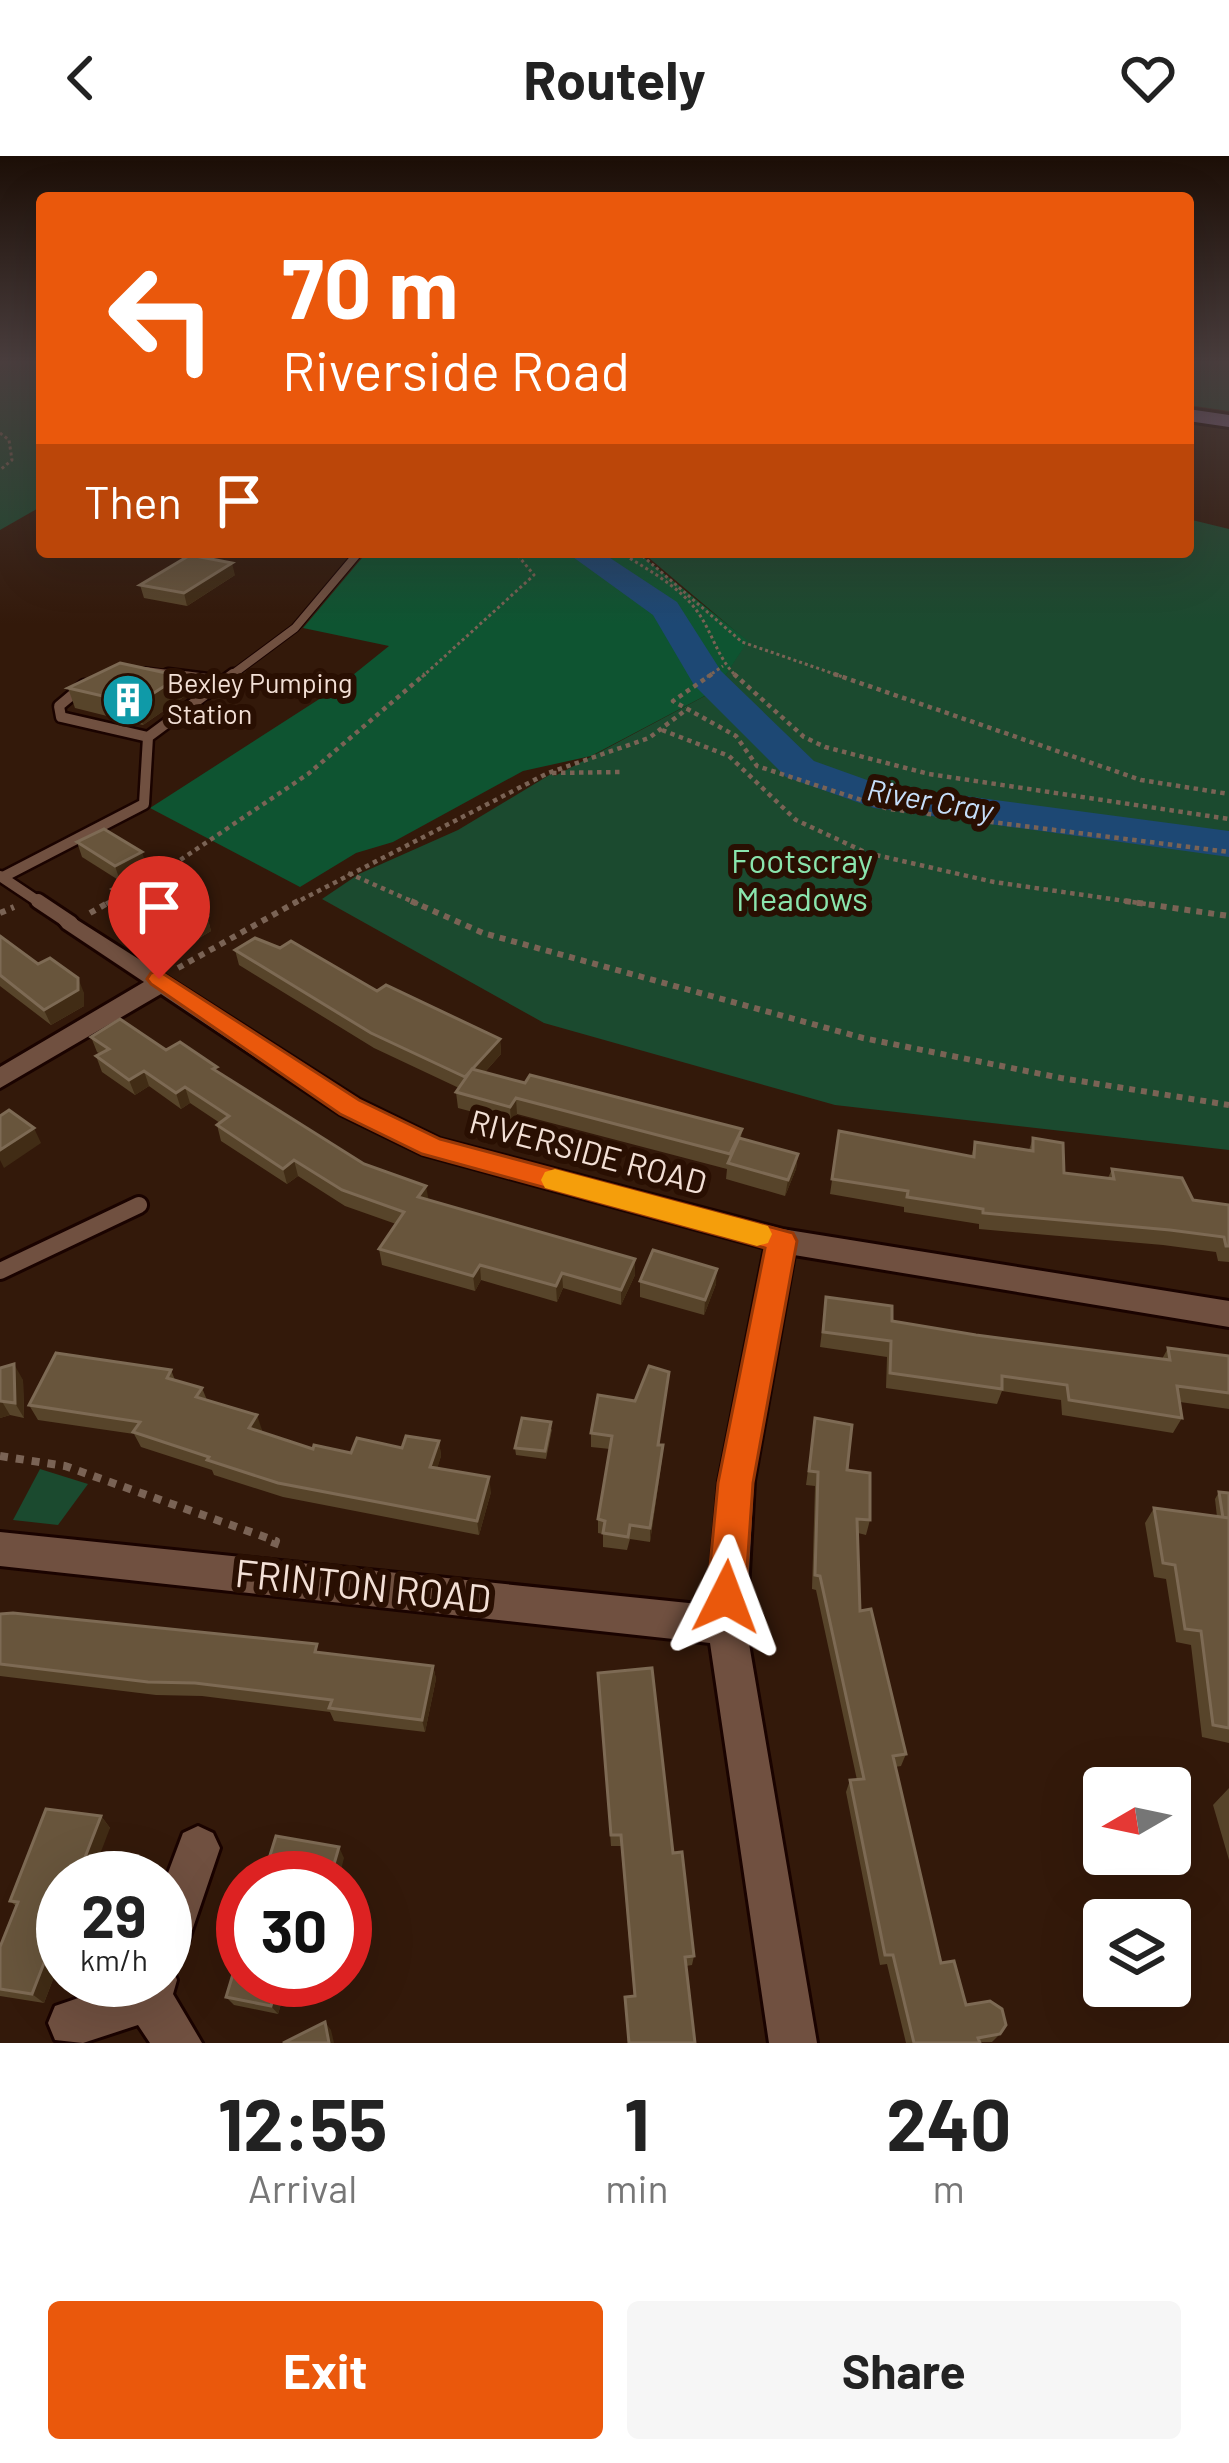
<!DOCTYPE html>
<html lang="en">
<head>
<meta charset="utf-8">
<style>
  :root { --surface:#fff; --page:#f6f6f6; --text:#222; --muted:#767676; --accent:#ea580c }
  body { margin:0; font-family:Barlow,sans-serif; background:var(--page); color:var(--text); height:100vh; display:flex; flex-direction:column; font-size:45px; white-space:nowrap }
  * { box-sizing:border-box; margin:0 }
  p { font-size:39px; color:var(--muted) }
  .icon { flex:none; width:66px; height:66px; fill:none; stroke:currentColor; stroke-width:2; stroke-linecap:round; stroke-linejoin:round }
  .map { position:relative; height:1887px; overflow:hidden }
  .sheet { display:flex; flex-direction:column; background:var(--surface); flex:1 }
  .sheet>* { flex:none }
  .guide { position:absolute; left:36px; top:36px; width:1158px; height:366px; border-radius:12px; box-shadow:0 12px 48px #0002; background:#ea580c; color:#fff; overflow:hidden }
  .needle { width:78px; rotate:261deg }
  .buttons { position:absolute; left:1083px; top:1611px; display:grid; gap:24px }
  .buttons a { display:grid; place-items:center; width:108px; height:108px; border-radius:12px; background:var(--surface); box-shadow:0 12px 48px #0002; font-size:60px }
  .speed { position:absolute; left:36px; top:1695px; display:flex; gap:24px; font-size:60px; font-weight:700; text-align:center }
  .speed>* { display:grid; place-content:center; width:156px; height:156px; border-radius:50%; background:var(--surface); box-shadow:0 12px 48px #0002; line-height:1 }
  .speed small { font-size:30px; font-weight:400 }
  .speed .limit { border:18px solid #d22; background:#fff; color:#111 }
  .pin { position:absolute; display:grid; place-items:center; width:102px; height:102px; color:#fff; margin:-123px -51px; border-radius:50% 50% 50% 0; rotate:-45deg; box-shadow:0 0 12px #0007 }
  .pin .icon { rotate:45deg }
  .me { position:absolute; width:132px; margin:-66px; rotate:3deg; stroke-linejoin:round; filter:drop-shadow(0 0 9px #0008) }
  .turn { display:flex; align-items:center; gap:42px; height:252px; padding:0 48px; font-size:54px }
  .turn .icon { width:156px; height:156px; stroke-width:2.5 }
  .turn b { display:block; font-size:84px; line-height:102px }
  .then { display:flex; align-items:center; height:114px; padding:0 48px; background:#0003; gap:24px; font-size:45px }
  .eta { display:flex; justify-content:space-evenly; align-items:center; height:204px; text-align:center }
  .eta b { font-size:72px; font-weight:700; line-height:84px }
  .action { display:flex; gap:24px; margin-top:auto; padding:24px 48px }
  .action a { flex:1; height:138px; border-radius:12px; background:var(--accent); color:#fff; font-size:48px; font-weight:700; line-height:138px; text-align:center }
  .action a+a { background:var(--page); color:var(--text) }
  header { display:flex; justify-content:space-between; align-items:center; height:156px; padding:0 48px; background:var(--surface); font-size:54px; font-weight:700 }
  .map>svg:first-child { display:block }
  .green { fill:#1b4a2f }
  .forest { fill:#0e5431 }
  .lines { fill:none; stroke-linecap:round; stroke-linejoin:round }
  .river { fill:#1d4874; fill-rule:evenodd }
  .service-far3-casing { stroke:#1a0300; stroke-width:10 }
  .service-far2-casing { stroke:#1a0300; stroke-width:15 }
  .service-far1-casing { stroke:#1a0300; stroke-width:20 }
  .service-casing { stroke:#1a0300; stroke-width:22 }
  .minor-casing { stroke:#1a0300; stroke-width:6 }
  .primary-casing { stroke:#1a0300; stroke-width:6 }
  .path-far3 { stroke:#7a6355; stroke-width:3; stroke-dasharray:3 3; stroke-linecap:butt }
  .path-far2 { stroke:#7a6355; stroke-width:4.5; stroke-dasharray:4.5 4.5; stroke-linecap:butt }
  .path-far1 { stroke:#7a6355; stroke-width:6; stroke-dasharray:6 6; stroke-linecap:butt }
  .path { stroke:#7a6355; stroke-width:8; stroke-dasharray:8 8; stroke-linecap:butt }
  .service-far3 { stroke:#705040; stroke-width:8 }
  .service-far2 { stroke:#705040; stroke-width:10 }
  .service-far1 { stroke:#705040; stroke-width:14 }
  .service { stroke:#705040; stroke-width:16 }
  .minor { fill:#705040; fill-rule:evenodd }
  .primary { fill:#87678d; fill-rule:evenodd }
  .wall { fill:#57442a }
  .shaded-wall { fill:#412c15 }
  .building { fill:#68553c; stroke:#7d6a54; stroke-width:3 }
  .route { fill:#ea580c; stroke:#983908; stroke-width:3 }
  .slow { fill:#f59e0b }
  .labels { text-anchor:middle; stroke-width:12; stroke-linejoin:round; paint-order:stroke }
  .far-poi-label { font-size:27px; fill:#f3e0d6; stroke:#290f02; text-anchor:start }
  .far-water-label { font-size:30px; font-style:italic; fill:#c5defa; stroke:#290f02 }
  .park-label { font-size:33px; fill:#8ae5ad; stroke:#290f02 }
  .street-label { font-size:33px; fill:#f3e0d6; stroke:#290f02 }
  .near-street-label { font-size:39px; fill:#f3e0d6; stroke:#290f02 }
</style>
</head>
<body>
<header><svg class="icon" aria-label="back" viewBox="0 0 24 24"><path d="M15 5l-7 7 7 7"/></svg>Routely<svg class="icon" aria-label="heart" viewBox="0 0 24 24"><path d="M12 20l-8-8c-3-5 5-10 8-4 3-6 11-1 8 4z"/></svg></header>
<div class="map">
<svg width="1229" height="1887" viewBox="0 0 1229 1887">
  <rect width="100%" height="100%" fill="#33190a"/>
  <g class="green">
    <polygon points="0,204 42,204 42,350 0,374"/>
    <polygon points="1188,204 1229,204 1229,255 1188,249"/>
    <polygon points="1188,363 1229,373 1229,994 835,949 544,867 322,743 359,718 458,674 551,618 555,620 716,534 747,485 642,396 1188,396"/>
    <polygon points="40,1313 88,1328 58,1369 13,1364"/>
  </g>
  <polygon class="forest" points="367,396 637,396 748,485 716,534 591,600 523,615 393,686 356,697 300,731 150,652 338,531 389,490 303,472"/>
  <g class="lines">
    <polygon class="river" points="566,396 601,396 677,446 721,515 814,605 881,629 1229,675 1229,701 874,652 786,621 694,529 653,459"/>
    <g class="service-far3-casing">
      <g id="service-far3">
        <polyline points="145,515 191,521"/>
        <polyline points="229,521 295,472 359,396"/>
      </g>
    </g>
    <g class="service-far2-casing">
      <g id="service-far2">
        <polyline points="168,518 223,525"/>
        <polyline points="84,529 59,550 61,561 148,581"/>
        <polyline points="0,720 42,748"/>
        <polyline points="3,721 144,648 148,581 233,518"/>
      </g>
    </g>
    <g class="service-far1-casing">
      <polyline id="service-far1" points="38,745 71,767"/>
    </g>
    <g class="service-casing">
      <polyline id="service" points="0,1115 139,1049"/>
    </g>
    <g class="minor-casing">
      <g id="minor">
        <polygon points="71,760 360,944 440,983 782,1073 1229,1145 1229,1171 794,1099 754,1325 746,1470 817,1887 769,1887 710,1487 0,1410 0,1376 708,1449 719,1325 765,1092 422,998 340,958 161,838 0,932 0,911 144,826 63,772 59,767"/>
        <polygon points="198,1670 213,1677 220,1692 181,1807 172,1811 177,1824 173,1838 202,1887 150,1887 138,1869 83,1887 55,1884 48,1867 55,1850 131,1824 165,1824 165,1725 183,1677"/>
      </g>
    </g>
    <g class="primary-casing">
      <polygon id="primary" points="1188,253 1229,259 1229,271 1188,265"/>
    </g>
    <g class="path-far3">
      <polyline points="0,277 9,284 12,304 0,314"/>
      <path d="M620 396C646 413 678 429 697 455 713 477 717 502 737 521"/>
      <polyline points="638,396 742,486 843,521"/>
      <polyline points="422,521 534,419 515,396"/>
      <polyline points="707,521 723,510"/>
    </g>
    <g class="path-far2">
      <polyline points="712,518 673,545 736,580 757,610 889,653 1229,696"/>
      <polyline points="734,518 804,581 825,591 929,618 1229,663"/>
      <polyline points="834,518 1141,624 1229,638"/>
      <polyline points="662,574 729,600 796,664 867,697 994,726 1146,748"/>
      <polyline points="552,617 620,616"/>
      <polyline points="348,717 418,748"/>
      <polyline points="158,719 308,618 425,518"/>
      <polyline points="106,748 120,740"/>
      <polyline points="293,748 548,617 649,582 687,553"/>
    </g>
    <g class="path-far1">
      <polyline points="411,745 483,777 863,882 1061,922 1229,949"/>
      <polyline points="1125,745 1229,760"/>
      <polyline points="0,757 14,751"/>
      <polyline points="90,757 111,745"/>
      <polyline points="178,812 298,745"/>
    </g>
    <polyline class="path" points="0,1300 65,1310 276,1385 273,1393"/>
    <use href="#service-far3" class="service-far3"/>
    <use href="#service-far2" class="service-far2"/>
    <use href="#service-far1" class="service-far1"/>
    <use href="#service" class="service"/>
    <use href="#minor" class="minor"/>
    <use href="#primary" class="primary"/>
  </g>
  <g class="wall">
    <polygon points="235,419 187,450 144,442 140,429"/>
    <polygon points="68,532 185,540 143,569 75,552"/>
    <polygon points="77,686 147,711 120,725 82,701"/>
    <polygon points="112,733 188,734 193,749 191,750 207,760 211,775 186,790 117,748"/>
    <polygon points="0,780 38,808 84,837 84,850 51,869 0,830"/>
    <polygon points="235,794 377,835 500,883 501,898 485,916 525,927 742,973 741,982 798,998 796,1013 785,1040 726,1023 727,1013 517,958 511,966 458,952 456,936 459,932 374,892 239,809"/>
    <polygon points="91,881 166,894 218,916 364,1008 428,1044 635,1119 621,1149 563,1132 557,1146 481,1124 475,1135 382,1109 379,1093 396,1068 345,1050 298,1020 287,1028 221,985 217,969 220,967 190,947 181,953 149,930 135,939 102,916 96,900 100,898 97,896"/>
    <polygon points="839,975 971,1001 975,986 1029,994 1033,982 1064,1017 1108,1022 1112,1013 1193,1044 1229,1049 1229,1106 1218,1105 1216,1096 1163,1089 979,1073 979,1068 904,1056 904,1051 830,1038"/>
    <polygon points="640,1125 716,1128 704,1159 640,1141"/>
    <polygon points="826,1141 892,1165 976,1179 1162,1203 1168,1192 1229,1200 1229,1253 1180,1246 1182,1262 1173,1277 1062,1259 1061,1244 1002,1235 997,1248 886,1232 887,1201 820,1191"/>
    <polygon points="0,1212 23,1224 24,1262 10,1259 0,1262"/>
    <polygon points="171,1214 175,1224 202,1232 207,1244 262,1274 261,1276 313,1293 351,1297 402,1292 439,1285 441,1300 437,1312 491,1336 479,1379 283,1341 214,1319 212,1314 141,1291 134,1278 38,1264 29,1249"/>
    <polygon points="669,1216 659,1289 663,1289 662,1303 650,1386 630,1383 627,1394 603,1391 603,1378 598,1377 598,1363 610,1293 591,1291 591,1277 635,1245"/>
    <polygon points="815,1262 847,1314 870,1364 866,1379 858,1377 860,1455 906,1598 901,1610 895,1611 941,1807 966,1849 1000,1878 992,1886 906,1887 887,1808 880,1809 846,1636 850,1624 857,1624 816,1434 812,1433 815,1330 806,1329"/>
    <polygon points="552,1273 546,1303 516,1299 515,1292"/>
    <polygon points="1219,1336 1229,1337 1229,1587 1202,1581 1191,1489 1176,1486 1166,1423 1154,1421 1145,1367 1154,1352 1217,1361 1215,1343"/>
    <polygon points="0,1458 433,1510 436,1523 425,1576 334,1565 330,1556 202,1540 156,1539 0,1520"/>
    <polygon points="599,1530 673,1697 694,1800 692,1809 686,1810 695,1887 628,1887 625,1841 634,1840 621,1690 611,1690"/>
    <polygon points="1229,1632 1229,1704 1213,1649"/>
    <polygon points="101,1660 110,1672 63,1722 63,1797 44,1847 0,1840 0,1791 16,1750 10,1745"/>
    <polygon points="288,1824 278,1858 234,1849 226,1841"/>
  </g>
  <g class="shaded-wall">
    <polygon points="232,407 235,419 187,450 184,437"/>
    <polygon points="180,520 185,540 143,569 137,548"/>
    <polygon points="142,696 147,711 120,725 115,710"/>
    <polygon points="188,734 193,749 180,757 175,741"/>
    <polygon points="207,760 211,775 186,790 182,775"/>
    <polygon points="78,822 84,837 84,850 51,869 44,854"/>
    <polygon points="500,883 501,898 467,936 465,921"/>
    <polygon points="144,915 149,930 135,939 129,924"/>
    <polygon points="185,931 190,947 181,953 176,937"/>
    <polygon points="516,942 517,958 511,966 510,951"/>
    <polygon points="34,972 41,987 4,1012 0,1004 0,994"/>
    <polygon points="798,998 796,1013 785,1040 788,1024"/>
    <polygon points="294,1004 298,1020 287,1028 283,1013"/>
    <polygon points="426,1030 429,1046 418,1041"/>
    <polygon points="635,1103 635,1119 621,1149 621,1134"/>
    <polygon points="480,1109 481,1124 475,1135 473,1120"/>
    <polygon points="717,1113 716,1128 704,1159 705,1144"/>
    <polygon points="562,1117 563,1132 557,1146 556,1130"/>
    <polygon points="14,1208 23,1224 24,1262 15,1247"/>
    <polygon points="1,1244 10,1259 0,1262 0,1245"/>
    <polygon points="257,1259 262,1274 254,1287 249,1272"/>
    <polygon points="439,1285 441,1300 433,1326 430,1311"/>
    <polygon points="663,1289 662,1303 650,1386 650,1372"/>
    <polygon points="489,1321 491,1336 479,1379 477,1365"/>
    <polygon points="433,1510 436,1523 425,1576 422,1564"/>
    <polygon points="101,1660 110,1672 91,1722 77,1722"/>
    <polygon points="339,1691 344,1702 339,1722 330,1722"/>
    <polygon points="63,1758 63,1797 44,1847 32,1838"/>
    <polygon points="278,1824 288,1824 278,1858 271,1850"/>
    <polygon points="325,1866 331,1874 334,1887 329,1887"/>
  </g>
  <g class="building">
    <polygon points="190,399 232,407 184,437 140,429"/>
    <polygon points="120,507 180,520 137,548 68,532"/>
    <polygon points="104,673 142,696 115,710 77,686"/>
    <polygon points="151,712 188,734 175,741 207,760 182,775 112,733"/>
    <polygon points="0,780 38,808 50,802 78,822 78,834 44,854 0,819"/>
    <polygon points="255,782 280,792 291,785 377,835 386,829 500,883 465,921 371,877 235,794"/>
    <polygon points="120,863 166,894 180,886 217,911 213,913 364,1008 426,1030 418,1041 635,1103 621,1134 562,1117 556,1130 480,1109 473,1120 379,1093 404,1056 342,1034 294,1004 283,1013 217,969 229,960 185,931 176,937 144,915 129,924 96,900 109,893 91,881"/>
    <polygon points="472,913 525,927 530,919 742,973 730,998 516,942 510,951 456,936"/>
    <polygon points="9,954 34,972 0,994 0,960"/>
    <polygon points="839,975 974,1001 975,986 1033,995 1033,982 1063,987 1064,1017 1114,1023 1112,1013 1182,1022 1193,1044 1229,1049 1229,1090 1226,1090 1224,1081 1170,1074 983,1057 983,1053 907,1041 908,1035 832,1023"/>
    <polygon points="739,982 798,998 788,1024 728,1007"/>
    <polygon points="653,1094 717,1113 705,1144 640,1125"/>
    <polygon points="826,1141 892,1150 892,1165 976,1179 1170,1204 1168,1192 1229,1200 1229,1237 1177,1230 1182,1262 1069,1244 1067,1229 1002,1220 1002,1233 890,1217 891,1185 823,1176"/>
    <polygon points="56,1197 171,1214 167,1222 202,1232 196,1241 257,1259 249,1272 313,1293 314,1289 351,1297 357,1282 402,1292 406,1280 439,1285 430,1311 489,1321 477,1365 278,1327 207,1304 209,1301 133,1276 140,1266 29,1249"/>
    <polygon points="14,1208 15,1247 0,1245 0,1212"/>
    <polygon points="649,1210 669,1216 658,1289 663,1289 650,1372 630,1369 628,1381 603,1377 605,1365 598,1363 612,1280 591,1277 598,1239 635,1245"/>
    <polygon points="522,1262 551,1266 545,1295 515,1292"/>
    <polygon points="815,1262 852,1269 847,1314 870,1317 870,1364 857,1363 860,1455 871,1453 906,1598 893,1600 941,1807 954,1805 966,1849 990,1845 1002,1853 1006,1869 1000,1878 978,1882 980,1887 914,1887 893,1799 885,1799 850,1624 864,1623 820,1420 815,1419 818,1316 809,1315"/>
    <polygon points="1219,1336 1229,1337 1229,1362 1223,1362"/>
    <polygon points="1154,1352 1229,1362 1229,1572 1213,1569 1201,1475 1185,1473 1175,1409 1163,1407"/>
    <polygon points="13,1457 317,1488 315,1496 433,1510 422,1564 329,1552 332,1544 195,1527 148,1526 0,1508 0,1458"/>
    <polygon points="652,1512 673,1697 682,1696 694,1800 685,1801 695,1887 629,1887 625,1841 635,1840 621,1679 611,1679 598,1517"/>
    <polygon points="46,1653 101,1660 77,1722 63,1722 63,1758 32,1838 0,1833 0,1791 18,1746 10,1745"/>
    <polygon points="276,1680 339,1691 330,1722 263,1722"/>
    <polygon points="243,1785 243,1824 278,1824 271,1850 226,1841"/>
    <polygon points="325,1866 329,1887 283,1887"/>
  </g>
  <linearGradient id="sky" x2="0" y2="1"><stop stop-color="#1c0e06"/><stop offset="0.44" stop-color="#4a3e3e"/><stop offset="1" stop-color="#4a3e3e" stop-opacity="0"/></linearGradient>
  <rect width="1229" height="468" fill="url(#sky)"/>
  <polygon class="route" points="159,815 359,944 440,983 793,1077 797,1085 753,1327 745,1441 740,1454 726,1460 712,1454 707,1441 718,1327 765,1092 422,998 340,958 151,828 147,823 151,817"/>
  <polygon class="slow" points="555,1013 757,1067 768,1070 772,1078 768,1087 757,1090 545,1032 541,1024 545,1016"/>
  <defs>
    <g id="building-disc" transform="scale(2.7)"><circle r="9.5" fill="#0f9aa8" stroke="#290f02"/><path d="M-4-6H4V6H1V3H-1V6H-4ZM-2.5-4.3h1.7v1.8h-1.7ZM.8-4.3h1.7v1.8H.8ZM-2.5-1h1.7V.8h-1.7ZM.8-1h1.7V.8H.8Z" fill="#fff"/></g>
  </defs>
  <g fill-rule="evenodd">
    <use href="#building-disc" x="128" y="544"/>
  </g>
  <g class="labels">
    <g class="far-poi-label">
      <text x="167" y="537">Bexley Pumping<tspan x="167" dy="31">Station</tspan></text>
    </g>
    <g class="far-water-label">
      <text transform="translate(930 645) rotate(10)" y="10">River Cray</text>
    </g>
    <g class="park-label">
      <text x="802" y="717">Footscray<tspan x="802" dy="38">Meadows</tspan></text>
    </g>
    <g class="street-label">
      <text transform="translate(588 996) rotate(15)" y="12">RIVERSIDE ROAD</text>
    </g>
    <g class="near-street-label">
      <text transform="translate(363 1430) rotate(6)" y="14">FRINTON ROAD</text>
    </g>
  </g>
</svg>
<div class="buttons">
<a><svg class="needle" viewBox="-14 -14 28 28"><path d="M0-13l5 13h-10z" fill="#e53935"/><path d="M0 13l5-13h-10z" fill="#767676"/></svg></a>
<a><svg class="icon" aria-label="layers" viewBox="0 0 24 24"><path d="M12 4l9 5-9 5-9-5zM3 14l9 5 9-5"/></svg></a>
</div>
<div class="speed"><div>29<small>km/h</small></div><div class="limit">30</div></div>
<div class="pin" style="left:159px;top:823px;background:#d93025"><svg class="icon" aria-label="arrive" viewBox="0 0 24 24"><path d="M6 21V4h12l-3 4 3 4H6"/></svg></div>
<svg class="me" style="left:726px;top:1441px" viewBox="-20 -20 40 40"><path d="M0-17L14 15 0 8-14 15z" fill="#ea580c" stroke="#fff" stroke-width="4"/></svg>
<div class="guide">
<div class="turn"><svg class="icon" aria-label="left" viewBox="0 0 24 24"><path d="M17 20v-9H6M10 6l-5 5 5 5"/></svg><div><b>70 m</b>Riverside Road</div></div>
<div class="then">Then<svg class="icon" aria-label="arrive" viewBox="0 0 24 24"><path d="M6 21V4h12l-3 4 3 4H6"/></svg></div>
</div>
</div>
<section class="sheet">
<div class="eta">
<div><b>12:55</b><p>Arrival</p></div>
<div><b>1</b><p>min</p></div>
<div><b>240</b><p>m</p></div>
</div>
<div class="action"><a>Exit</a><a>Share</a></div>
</section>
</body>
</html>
